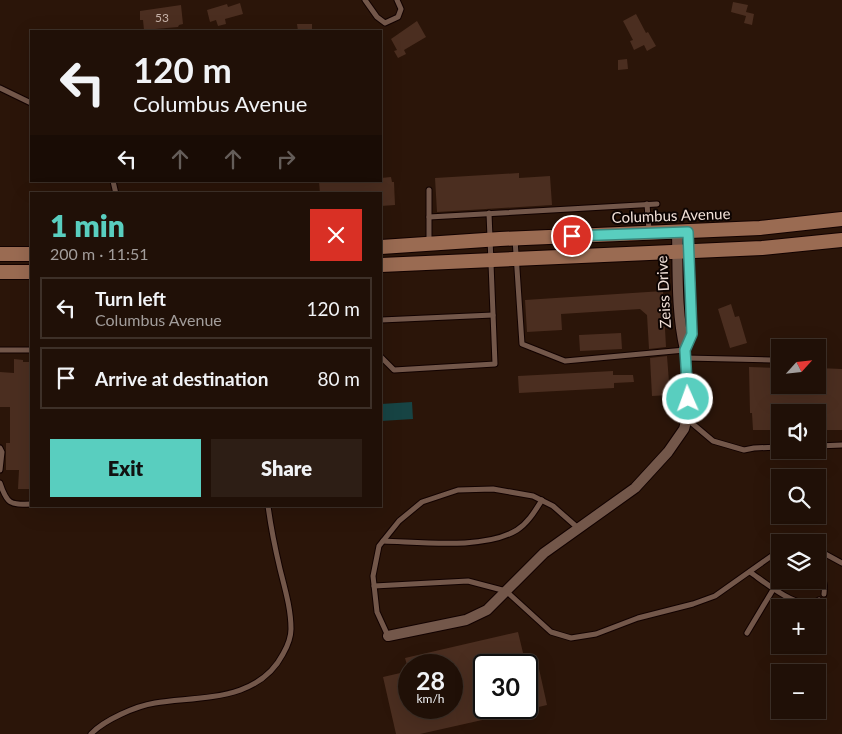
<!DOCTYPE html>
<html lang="en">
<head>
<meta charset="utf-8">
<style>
  :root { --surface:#201007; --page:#2d1e15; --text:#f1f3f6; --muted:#a29d9b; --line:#3d3028; --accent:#59cebf }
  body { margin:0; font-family:Lato,sans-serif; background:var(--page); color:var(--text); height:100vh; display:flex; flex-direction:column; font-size:19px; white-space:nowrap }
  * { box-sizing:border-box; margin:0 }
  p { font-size:16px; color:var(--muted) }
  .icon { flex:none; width:28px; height:28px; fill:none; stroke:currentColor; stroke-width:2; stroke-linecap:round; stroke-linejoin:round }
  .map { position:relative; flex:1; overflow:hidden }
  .sheet { position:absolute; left:30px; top:192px; width:352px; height:315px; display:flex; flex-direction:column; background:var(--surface); border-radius:0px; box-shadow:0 5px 20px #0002,0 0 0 1px var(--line) }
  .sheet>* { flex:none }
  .top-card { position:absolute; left:30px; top:30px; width:352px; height:152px; border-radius:0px; box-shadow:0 5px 20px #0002,0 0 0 1px var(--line); background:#201007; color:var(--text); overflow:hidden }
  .needle { width:32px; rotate:63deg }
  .controls { position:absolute; left:771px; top:339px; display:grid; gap:10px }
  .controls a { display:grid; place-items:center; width:55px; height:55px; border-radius:0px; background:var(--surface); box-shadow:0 5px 20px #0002,0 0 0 1px var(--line); font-size:25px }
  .speed { position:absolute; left:398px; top:654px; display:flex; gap:10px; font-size:25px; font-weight:700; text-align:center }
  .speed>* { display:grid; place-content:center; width:65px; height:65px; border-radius:50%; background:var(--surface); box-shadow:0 5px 20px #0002,0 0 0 1px var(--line); line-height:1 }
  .speed small { font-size:12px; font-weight:400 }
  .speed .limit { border:2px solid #111; border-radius:8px; background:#fff; color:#111 }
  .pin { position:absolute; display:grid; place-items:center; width:42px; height:42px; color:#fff; margin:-21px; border:2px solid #fff; border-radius:50%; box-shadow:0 1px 5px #0007 }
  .me { position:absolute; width:55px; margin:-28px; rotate:358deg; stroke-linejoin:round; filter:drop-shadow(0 0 4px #0008) }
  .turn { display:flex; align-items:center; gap:18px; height:105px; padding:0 20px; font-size:22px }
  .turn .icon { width:65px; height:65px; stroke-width:2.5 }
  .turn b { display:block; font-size:35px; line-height:42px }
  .lanes { display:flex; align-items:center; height:48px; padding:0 20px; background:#0003; justify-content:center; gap:25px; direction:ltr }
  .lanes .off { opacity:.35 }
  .round { display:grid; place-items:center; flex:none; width:52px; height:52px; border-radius:0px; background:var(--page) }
  .headline { display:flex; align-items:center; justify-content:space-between; height:85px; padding:0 20px }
  h1 { font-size:30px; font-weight:800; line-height:38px; color:var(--accent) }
  .cta { display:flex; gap:10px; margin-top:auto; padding:10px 20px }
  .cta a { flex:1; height:58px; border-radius:0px; background:var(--accent); color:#111; font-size:20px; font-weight:800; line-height:58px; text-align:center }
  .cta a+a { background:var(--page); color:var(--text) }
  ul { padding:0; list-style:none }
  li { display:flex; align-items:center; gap:15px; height:62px; margin:0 10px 8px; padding:0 10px; border:2px solid var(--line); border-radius:0px }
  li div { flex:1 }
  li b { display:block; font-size:19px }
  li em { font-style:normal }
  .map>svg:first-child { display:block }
  .water { fill:#174444 }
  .building { fill:#4b2e20 }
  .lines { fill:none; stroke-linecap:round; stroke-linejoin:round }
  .lane-casing { stroke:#120200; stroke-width:7 }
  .street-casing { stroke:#120200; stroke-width:12 }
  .secondary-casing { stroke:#120200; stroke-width:16 }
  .lane { stroke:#73574a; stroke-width:5 }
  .street { stroke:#73574a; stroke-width:10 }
  .secondary { stroke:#9a6b52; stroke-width:14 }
  .route-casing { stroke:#3a867c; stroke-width:12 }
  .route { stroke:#59cebf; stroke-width:9 }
  .labels { text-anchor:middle; stroke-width:4; stroke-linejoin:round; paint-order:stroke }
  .number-label { font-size:12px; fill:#c8b4aa }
  .street-label { font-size:15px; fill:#f1e0d8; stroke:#0d0402 }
</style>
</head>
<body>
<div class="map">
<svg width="842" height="734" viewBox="0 0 842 734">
  <rect width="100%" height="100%" fill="#2b1509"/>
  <polygon class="water" points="412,402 413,419 381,421 381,404"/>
  <g class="building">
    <polygon points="733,2 748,5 746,12 754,14 752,25 744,23 746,16 731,12"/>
    <polygon points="240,3 243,14 225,19 226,24 218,26 216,20 210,22 207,10 227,4 228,7"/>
    <polygon points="181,5 183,24 179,25 178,27 144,30 143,20 140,20 140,11"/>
    <polygon points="636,14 646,33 648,32 656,46 647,51 644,45 634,50 630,41 633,40 623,21"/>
    <polygon points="417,21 426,37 404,50 406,54 398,58 394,51 397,50 391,39"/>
    <polygon points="297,24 312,24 312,31 298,31"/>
    <polygon points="627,59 628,69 618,70 618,60"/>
    <polygon points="519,173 519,178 550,176 552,205 437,212 435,178"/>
    <polygon points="391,177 392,182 394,182 395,205 381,206 381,194 320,194 319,181 381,181 381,178"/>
    <polygon points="663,291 666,347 649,349 647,315 640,309 561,314 562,330 527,332 525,300"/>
    <polygon points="731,304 735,317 739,316 747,343 730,348 718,309"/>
    <polygon points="621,333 622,349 580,351 579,335"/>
    <polygon points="667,356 670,395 652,396 650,358"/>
    <polygon points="14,359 23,360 23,362 31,362 31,489 18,489 19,470 6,470 6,443 10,443 10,407 0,407 0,372 14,373"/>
    <polygon points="749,367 780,368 780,385 818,385 818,368 842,369 842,430 818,430 818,412 780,412 780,430 753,430 752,413 750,413"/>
    <polygon points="613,371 613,375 633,375 634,382 614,383 614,388 519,393 518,376"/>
    <polygon points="518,632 524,657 536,655 547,705 526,710 526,665 484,665 484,708 522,708 522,711 420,734 396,734 383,677 409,671 409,708 451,708 451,665 407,665 405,658"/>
  </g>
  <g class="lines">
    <g class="lane-casing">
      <g id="lane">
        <polyline points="365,0 377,17 385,23 398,17 401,9 397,0"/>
        <polyline points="0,88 31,103"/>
        <polyline points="113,181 116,194"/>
        <polyline points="429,190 429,243"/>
        <polyline points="647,204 649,230"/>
        <polyline points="429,217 657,204"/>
        <polyline points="515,239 522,344 565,361 685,350"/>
        <polyline points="381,320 493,315"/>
        <polyline points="0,350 31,350"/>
        <polyline points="381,357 394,370 495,364 489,213"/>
        <polyline points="686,358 772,360"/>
        <polyline points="687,419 713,441 744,450 754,448 780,447"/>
        <polyline points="818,446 842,445"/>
        <polyline points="0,448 2,452 0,470"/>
        <path d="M0 483C7 504 10 505 31 504"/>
        <path d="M383 541C421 542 484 550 517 530 528 523 535 511 542 500"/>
        <polyline points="818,550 842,563"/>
        <path d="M750 572C766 583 802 614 819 600"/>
        <path d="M818 576C825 581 825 585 824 594"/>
        <polyline points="374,586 468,581 506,591 551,632 571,638 596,634 638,618 693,604 715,596 780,550"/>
        <polyline points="747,633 774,588"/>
        <polyline points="388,636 377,612 373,576 379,546 399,521 422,502 458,490 493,489 533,496 553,506 578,528"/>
        <path d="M91 734C104 720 136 706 155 703 201 696 258 702 283 654 287 647 291 638 291 629 291 609 285 589 280 569 275 548 271 528 268 506"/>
      </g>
    </g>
    <g class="street-casing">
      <g id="street">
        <path d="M677 232C678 272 676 311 685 350L692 334 688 232"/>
        <polyline points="388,636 466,620 487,610 544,553 635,488 668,452 684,429 687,418 688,399 685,350"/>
      </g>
    </g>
    <g class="secondary-casing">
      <g id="secondary">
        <polyline points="381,247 500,239 760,228 842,219"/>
        <polyline points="0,254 31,254"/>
        <polyline points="381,265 762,248 842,240"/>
        <polyline points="0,272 31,272"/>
      </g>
    </g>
    <use href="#lane" class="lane"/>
    <use href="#street" class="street"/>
    <use href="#secondary" class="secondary"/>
  </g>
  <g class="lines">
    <g class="route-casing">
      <polyline id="route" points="572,236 688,232 692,334 685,350 688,399"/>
    </g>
    <use href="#route" class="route"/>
  </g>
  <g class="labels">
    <g class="number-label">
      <text x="162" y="22">53</text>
    </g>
    <g class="street-label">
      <text transform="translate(671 216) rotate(-2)" y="5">Columbus Avenue</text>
      <text transform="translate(664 292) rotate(-93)" y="5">Zeiss Drive</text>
    </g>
  </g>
</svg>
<div class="controls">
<a><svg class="needle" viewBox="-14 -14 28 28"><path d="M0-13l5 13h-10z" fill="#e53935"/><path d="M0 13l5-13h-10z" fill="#a29d9b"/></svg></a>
<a><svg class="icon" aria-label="sound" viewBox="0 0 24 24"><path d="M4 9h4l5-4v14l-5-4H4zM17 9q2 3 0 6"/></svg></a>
<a><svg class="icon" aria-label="search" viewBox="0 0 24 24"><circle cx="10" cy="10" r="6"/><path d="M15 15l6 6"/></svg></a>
<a><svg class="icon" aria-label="layers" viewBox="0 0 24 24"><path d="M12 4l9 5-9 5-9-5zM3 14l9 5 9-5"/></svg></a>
<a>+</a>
<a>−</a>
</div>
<div class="speed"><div>28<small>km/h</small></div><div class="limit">30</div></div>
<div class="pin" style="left:572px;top:236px;background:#d93025"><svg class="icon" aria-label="arrive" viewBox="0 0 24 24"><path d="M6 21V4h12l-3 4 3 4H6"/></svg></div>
<svg class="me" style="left:688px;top:399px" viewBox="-20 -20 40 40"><circle r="17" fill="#59cebf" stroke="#fff" stroke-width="3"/><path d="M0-11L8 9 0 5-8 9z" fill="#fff"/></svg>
<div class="top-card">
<div class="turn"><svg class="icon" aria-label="left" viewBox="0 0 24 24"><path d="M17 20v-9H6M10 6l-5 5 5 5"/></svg><div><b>120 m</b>Columbus Avenue</div></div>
<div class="lanes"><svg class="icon" aria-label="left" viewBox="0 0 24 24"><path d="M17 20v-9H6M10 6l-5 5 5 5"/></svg><svg class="icon off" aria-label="ahead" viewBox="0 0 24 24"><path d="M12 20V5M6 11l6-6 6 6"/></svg><svg class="icon off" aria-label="ahead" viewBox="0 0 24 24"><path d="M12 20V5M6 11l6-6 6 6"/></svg><svg class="icon off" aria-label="right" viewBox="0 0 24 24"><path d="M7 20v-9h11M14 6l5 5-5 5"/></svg></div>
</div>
<section class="sheet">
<div class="headline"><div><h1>1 min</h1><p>200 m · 11:51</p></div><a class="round" style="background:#d93025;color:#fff"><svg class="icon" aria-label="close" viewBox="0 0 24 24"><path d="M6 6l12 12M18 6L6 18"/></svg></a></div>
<ul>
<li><svg class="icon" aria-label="left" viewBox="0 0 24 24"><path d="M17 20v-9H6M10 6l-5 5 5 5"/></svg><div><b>Turn left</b><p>Columbus Avenue</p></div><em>120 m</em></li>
<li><svg class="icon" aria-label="arrive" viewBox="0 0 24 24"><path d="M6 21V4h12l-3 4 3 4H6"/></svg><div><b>Arrive at destination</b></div><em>80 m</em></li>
</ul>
<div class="cta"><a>Exit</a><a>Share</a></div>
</section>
</div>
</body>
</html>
